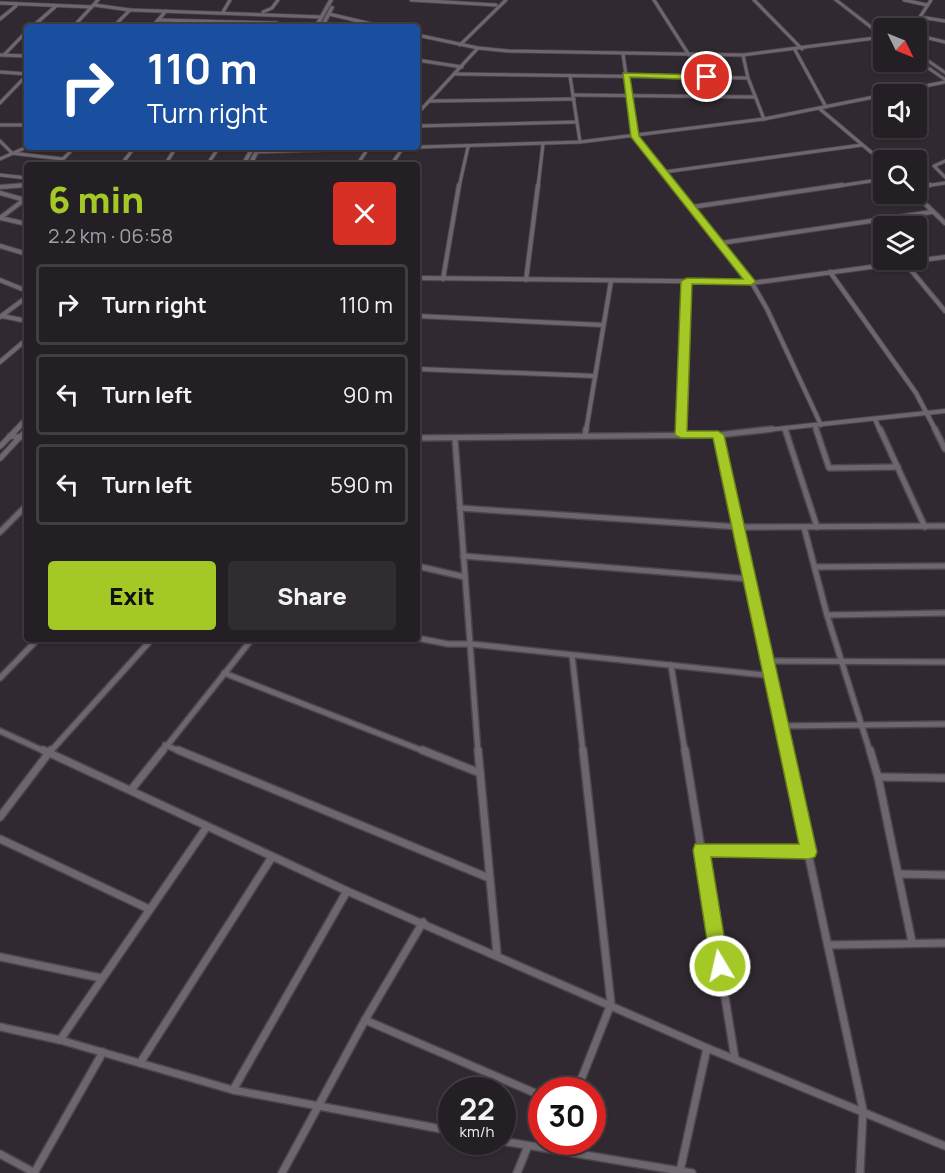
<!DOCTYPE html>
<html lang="en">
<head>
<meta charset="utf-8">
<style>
  :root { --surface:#241f25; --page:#302c32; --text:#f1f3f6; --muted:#a3a2a7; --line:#413d42; --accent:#a4c825 }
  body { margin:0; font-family:Manrope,sans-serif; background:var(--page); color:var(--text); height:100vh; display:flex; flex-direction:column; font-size:22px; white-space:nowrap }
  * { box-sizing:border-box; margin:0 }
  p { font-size:20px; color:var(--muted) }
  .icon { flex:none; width:33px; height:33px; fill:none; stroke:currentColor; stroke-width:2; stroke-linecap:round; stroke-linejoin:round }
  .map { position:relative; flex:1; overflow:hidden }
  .details { position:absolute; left:24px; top:162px; width:396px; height:480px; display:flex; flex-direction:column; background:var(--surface); border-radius:6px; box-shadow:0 2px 4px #0004,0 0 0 2px var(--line) }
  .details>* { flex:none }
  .top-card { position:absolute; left:24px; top:24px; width:396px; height:126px; border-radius:6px; box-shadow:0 2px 4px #0004,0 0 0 2px var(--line); background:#1a4fa0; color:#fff; overflow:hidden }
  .needle { width:39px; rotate:133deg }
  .fabs { position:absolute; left:873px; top:18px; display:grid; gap:12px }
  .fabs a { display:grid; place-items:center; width:54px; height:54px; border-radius:6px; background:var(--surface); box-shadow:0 2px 4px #0004,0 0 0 2px var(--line); font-size:30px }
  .speed { position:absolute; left:438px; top:1077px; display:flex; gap:12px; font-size:30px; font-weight:700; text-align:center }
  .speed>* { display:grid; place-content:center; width:78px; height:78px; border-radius:50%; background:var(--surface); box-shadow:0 2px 4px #0004,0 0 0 2px var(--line); line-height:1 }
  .speed small { font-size:15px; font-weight:400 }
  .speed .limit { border:9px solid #d22; background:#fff; color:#111 }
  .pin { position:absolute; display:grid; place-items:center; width:51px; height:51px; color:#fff; margin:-26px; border:3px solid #fff; border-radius:50%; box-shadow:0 2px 6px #0007 }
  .me { position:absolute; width:66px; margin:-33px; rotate:351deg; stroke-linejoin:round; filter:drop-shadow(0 0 4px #0008) }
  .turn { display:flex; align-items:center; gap:21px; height:126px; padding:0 24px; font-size:27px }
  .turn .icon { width:78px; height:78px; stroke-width:2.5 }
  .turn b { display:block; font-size:42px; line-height:51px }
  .round { display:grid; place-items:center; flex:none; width:63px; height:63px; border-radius:6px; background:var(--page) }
  .overview { display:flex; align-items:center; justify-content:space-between; height:102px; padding:0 24px }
  h1 { font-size:36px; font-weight:800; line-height:45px; color:var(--accent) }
  .action { display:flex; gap:12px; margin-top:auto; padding:12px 24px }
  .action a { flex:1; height:69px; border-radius:6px; background:var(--accent); color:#111; font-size:24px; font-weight:800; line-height:69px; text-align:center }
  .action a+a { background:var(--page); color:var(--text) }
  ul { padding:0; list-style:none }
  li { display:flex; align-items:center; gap:18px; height:81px; margin:0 12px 9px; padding:0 12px; border:3px solid var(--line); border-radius:6px }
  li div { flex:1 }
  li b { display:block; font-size:22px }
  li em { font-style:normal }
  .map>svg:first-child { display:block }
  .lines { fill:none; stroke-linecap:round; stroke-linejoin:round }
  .minor-far3-casing { stroke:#4b464c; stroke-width:4.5 }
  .minor-far2-casing { stroke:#4b464c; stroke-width:6 }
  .minor-far1-casing { stroke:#4b464c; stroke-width:8 }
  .minor-casing { stroke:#4b464c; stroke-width:10 }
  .secondary-casing { stroke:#4b464c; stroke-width:2 }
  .minor-far3 { stroke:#6e666f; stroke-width:3 }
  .minor-far2 { stroke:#6e666f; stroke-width:4 }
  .minor-far1 { stroke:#6e666f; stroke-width:5 }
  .minor { stroke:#6e666f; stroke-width:7 }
  .secondary { fill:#6e666f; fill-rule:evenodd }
  .route { fill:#a4c825; stroke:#6b8218; stroke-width:1.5 }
</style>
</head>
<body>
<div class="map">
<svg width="945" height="1173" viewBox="0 0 945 1173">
  <rect width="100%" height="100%" fill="#302931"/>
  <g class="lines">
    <g class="minor-far3-casing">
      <g id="minor-far3">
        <polyline points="411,0 496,5"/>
        <polyline points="654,0 689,55"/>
        <polyline points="754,0 802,49"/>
        <polyline points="904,0 927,5"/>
        <polyline points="0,3 92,7"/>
        <polyline points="94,5 130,10 321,17"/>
        <polyline points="223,12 230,0"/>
        <polyline points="263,12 272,8 278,0"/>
        <polyline points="329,14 384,27"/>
        <polyline points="920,17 945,21"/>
        <polyline points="0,19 16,6"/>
        <polyline points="158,20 277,23"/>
        <polyline points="32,27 56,6"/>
        <polyline points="73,27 98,0"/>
        <polyline points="113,27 130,10"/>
        <polyline points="152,27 166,11"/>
        <polyline points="906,28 920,17 931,0"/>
        <polyline points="417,35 478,48 508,51 743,55 883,37"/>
        <polyline points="916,35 945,42"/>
        <polyline points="460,45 506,0"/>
        <polyline points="795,50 826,107"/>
        <polyline points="623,54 635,137 675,187"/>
        <polyline points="0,55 27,56"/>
        <polyline points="4,55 27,31"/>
        <polyline points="743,55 748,78 764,119"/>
        <polyline points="417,60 462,67"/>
        <polyline points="0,72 27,74"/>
        <polyline points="456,74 748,78"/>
        <polyline points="570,76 580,142"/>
        <polyline points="886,94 945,82"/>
        <polyline points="573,95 755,97"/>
        <polyline points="430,101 574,99"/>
        <polyline points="0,103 27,75"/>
        <polyline points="820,109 884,163"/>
        <polyline points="417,114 478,48"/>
        <polyline points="0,125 27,125"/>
        <polyline points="417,126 577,122"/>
        <polyline points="0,141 11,152"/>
        <polyline points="102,147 133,150"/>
        <polyline points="256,152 580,142 764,119 884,95"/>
        <polyline points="11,153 63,159"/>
        <polyline points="0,159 27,147"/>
        <polyline points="945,161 934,166 945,177"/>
        <polyline points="57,165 75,147"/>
        <polyline points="121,165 134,148"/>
        <polyline points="165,165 176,147"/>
        <polyline points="207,165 219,147"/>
        <polyline points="357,165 367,150"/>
        <polyline points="391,165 403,148"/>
        <polyline points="664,172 862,145"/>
        <polyline points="0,175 27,178"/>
        <polyline points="6,187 27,185"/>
        <polyline points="459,187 468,147"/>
        <polyline points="538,187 543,144"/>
        <polyline points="832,187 884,179"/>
        <polyline points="919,187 945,183"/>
      </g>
    </g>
    <g class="minor-far2-casing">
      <g id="minor-far2">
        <polyline points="674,185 752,283 767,309 821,425"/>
        <polyline points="0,187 26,185"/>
        <polyline points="916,187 930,185"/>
        <polyline points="0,193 25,200"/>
        <polyline points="915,194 945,223"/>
        <polyline points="692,207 842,185"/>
        <polyline points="0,218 24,200"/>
        <polyline points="0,218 27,224"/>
        <polyline points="721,243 932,212"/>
        <polyline points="0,246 27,254"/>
        <polyline points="905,263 945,311"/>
        <polyline points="830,272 916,393 936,431"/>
        <polyline points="417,278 751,282"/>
        <polyline points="443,279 459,185"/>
        <polyline points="0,280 27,291"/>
        <polyline points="526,280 538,185"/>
        <polyline points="752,283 945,257"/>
        <polyline points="2,316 27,321"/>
        <polyline points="417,316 603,325"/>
        <polyline points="0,317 27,297"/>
        <polyline points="0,362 27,339"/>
        <polyline points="417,369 595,376"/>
        <polyline points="875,419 880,431"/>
        <polyline points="815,425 817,431"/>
        <polyline points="785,428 786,431"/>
        <polyline points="586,431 611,281"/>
        <polyline points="681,431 687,281"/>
        <polyline points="758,431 945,411"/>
      </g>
    </g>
    <g class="minor-far1-casing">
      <g id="minor-far1">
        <polyline points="785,429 817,527"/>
        <polyline points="816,429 829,468 898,467"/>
        <polyline points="880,429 925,527"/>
        <polyline points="935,429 945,449"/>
        <polyline points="681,435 681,429"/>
        <polyline points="718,435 773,676 787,752"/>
        <polyline points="10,436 27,438"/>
        <polyline points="585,436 586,429"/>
        <polyline points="417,438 718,435 772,429"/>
        <polyline points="455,439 478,752"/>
        <polyline points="460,508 739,527 945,526"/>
        <polyline points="804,527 827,615 870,752"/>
        <polyline points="0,532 27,505"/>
        <polyline points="463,556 750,579"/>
        <polyline points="27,564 27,598"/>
        <polyline points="417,566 465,577"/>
        <polyline points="815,567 945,566"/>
        <polyline points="827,615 945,613"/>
        <polyline points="417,638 448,644 471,644 773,676"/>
        <polyline points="572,655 583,752"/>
        <polyline points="769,661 945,662"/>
        <polyline points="671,665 685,752"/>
        <polyline points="224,673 426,752"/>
        <polyline points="0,678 38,639"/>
        <polyline points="781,726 945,724"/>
        <polyline points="0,731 46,752"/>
        <polyline points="165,745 182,752"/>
        <polyline points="50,752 152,639"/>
        <polyline points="162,752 252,639"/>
      </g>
    </g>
    <g class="minor-casing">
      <g id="minor">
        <polyline points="43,750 347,891 707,1048 945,1146"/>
        <polyline points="178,750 489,878"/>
        <polyline points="422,750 480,773"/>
        <polyline points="478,750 497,954"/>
        <polyline points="685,750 735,1059"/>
        <polyline points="786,750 863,1110 860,1173"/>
        <polyline points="870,750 878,777 912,942"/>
        <polyline points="878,777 945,778"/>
        <polyline points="131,790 163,750"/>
        <polyline points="0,817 51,750"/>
        <polyline points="0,839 149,909"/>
        <polyline points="701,850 809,852"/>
        <polyline points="898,874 945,875"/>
        <polyline points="829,945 945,943"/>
        <polyline points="0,957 101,978"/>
        <polyline points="365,1020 542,1096"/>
        <polyline points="0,1027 60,1040 233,1090 452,1131"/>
        <polyline points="60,1040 206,828"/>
        <polyline points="140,1063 272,857"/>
        <polyline points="233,1090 347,891"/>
        <polyline points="577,1090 611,1004 583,750"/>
        <polyline points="502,1141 692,1173"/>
        <polyline points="0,1154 35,1173"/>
        <polyline points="680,1171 707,1048"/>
        <polyline points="34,1173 103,1052"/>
        <polyline points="282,1173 365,1020 423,922"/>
        <polyline points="517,1173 528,1146"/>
      </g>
    </g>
    <g class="secondary-casing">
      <g id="secondary">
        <polygon points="329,0 333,0 318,27 314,27"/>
        <polygon points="834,0 838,0 881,33 881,35 879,35"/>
        <polygon points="331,6 334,7 324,27 320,27"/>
        <polygon points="916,51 945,71 945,74 916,54"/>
        <polygon points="916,58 945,78 945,81 916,61"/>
        <polygon points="251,147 255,147 245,165 241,165"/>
        <polygon points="257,147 261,147 252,165 248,165"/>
        <polygon points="27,416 27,422 2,448 0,449 0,443 25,417"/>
        <polygon points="27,427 27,433 2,460 0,461 0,455 25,428"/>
      </g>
    </g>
    <use href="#minor-far3" class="minor-far3"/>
    <use href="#minor-far2" class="minor-far2"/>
    <use href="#minor-far1" class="minor-far1"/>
    <use href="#minor" class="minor"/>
    <use href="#secondary" class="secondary"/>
  </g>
  <polygon class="route" points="623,73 707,75 711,77 707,80 630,77 639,136 756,282 751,285 692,284 687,431 718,431 724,435 817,852 815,857 809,859 711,857 729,966 727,972 720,974 714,972 711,966 693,850 695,844 799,844 713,438 681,438 675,435 681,281 687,278 743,279 631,137"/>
</svg>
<div class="fabs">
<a><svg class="needle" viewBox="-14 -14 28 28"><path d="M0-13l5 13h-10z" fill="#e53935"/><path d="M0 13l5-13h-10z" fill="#a3a2a7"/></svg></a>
<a><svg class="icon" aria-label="sound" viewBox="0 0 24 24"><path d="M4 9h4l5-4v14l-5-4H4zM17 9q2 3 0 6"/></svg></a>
<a><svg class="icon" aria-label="search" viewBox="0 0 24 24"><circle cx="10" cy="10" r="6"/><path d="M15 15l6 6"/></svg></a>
<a><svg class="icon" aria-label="layers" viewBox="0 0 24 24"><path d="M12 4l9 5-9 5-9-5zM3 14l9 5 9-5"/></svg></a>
</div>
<div class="speed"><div>22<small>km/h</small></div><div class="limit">30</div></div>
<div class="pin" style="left:707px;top:77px;background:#d93025"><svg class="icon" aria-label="arrive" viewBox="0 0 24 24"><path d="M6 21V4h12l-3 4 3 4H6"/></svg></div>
<svg class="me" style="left:720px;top:966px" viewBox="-20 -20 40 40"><circle r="17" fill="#a4c825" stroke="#fff" stroke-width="3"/><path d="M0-11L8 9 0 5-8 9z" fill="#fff"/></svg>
<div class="top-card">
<div class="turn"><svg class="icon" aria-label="right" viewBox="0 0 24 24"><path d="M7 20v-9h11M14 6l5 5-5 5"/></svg><div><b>110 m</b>Turn right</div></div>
</div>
<section class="details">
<div class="overview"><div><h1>6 min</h1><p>2.2 km · 06:58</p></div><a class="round" style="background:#d93025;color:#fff"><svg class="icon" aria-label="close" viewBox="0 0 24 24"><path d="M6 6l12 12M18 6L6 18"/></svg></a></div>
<ul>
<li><svg class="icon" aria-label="right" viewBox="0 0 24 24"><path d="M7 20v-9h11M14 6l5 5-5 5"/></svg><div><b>Turn right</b></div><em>110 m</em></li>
<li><svg class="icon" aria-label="left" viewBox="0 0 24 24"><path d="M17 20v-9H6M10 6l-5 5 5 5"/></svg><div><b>Turn left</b></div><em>90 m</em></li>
<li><svg class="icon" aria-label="left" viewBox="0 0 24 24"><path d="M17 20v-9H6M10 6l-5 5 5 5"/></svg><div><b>Turn left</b></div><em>590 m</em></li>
</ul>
<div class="action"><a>Exit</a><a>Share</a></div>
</section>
</div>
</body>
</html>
